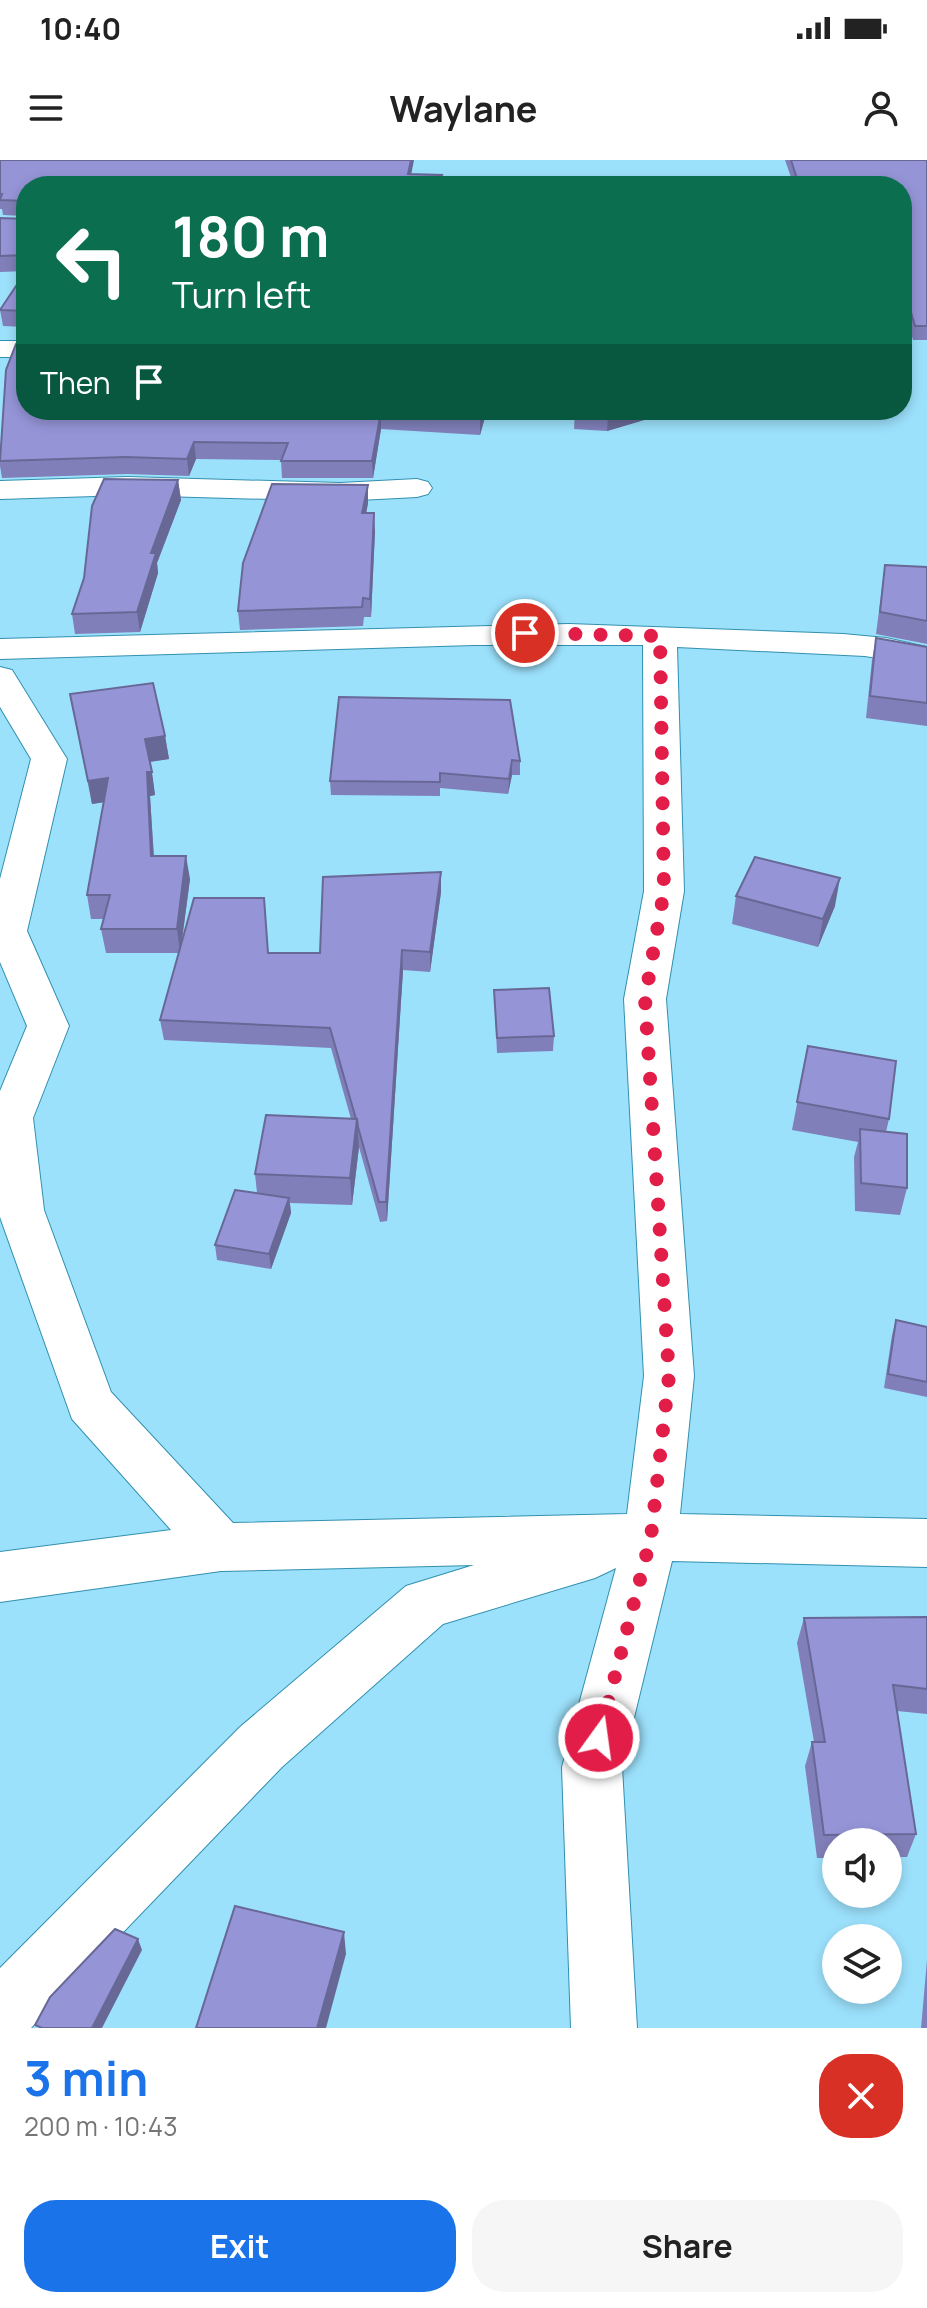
<!DOCTYPE html>
<html lang="en">
<head>
<meta charset="utf-8">
<style>
  :root { --surface:#fff; --page:#f6f6f6; --text:#222; --muted:#767676; --accent:#1a73e8 }
  body { margin:0; font-family:Manrope,sans-serif; background:var(--page); color:var(--text); height:100vh; display:flex; flex-direction:column; font-size:30px; white-space:nowrap }
  * { box-sizing:border-box; margin:0 }
  p { font-size:26px; color:var(--muted) }
  .icon { flex:none; width:44px; height:44px; fill:none; stroke:currentColor; stroke-width:2; stroke-linecap:round; stroke-linejoin:round }
  .map { position:relative; height:1868px; overflow:hidden }
  .details { display:flex; flex-direction:column; background:var(--surface); flex:1 }
  .details>* { flex:none }
  .top-card { position:absolute; left:16px; top:16px; width:896px; height:244px; border-radius:32px; box-shadow:0 4px 12px #0003; background:#0b6e4f; color:#fff; overflow:hidden }
  .controls { position:absolute; left:822px; top:1668px; display:grid; gap:16px }
  .controls a { display:grid; place-items:center; width:80px; height:80px; border-radius:50%; background:var(--surface); box-shadow:0 4px 12px #0003; font-size:40px }
  .pin { position:absolute; display:grid; place-items:center; width:68px; height:68px; color:#fff; margin:-34px; border:4px solid #fff; border-radius:50%; box-shadow:0 2px 8px #0007 }
  .me { position:absolute; width:88px; margin:-44px; rotate:14deg; stroke-linejoin:round; filter:drop-shadow(0 0 6px #0008) }
  .turn { display:flex; align-items:center; gap:28px; height:168px; padding:0 24px; font-size:36px }
  .turn .icon { width:104px; height:104px; stroke-width:2.5 }
  .turn b { display:block; font-size:56px; line-height:68px }
  .then { display:flex; align-items:center; height:76px; padding:0 24px; background:#0003; gap:16px; font-size:30px }
  .round { display:grid; place-items:center; flex:none; width:84px; height:84px; border-radius:32px; background:var(--page) }
  .summary { display:flex; align-items:center; justify-content:space-between; height:136px; padding:0 24px }
  h1 { font-size:48px; font-weight:700; line-height:60px; color:var(--accent) }
  .cta { display:flex; gap:16px; margin-top:auto; padding:16px 24px }
  .cta a { flex:1; height:92px; border-radius:32px; background:var(--accent); color:#fff; font-size:32px; font-weight:700; line-height:92px; text-align:center }
  .cta a+a { background:var(--page); color:var(--text) }
  .status { display:flex; justify-content:space-between; align-items:center; height:56px; padding:0 40px; background:var(--surface); direction:ltr }
  .status svg { height:22px; fill:currentColor }
  header { display:flex; justify-content:space-between; align-items:center; height:104px; padding:0 24px; background:var(--surface); font-size:36px; font-weight:700 }
  .map>svg:first-child { display:block }
  .lines { fill:none; stroke-linecap:round; stroke-linejoin:round }
  .minor-casing { stroke:#3190af; stroke-width:2 }
  .minor { fill:#fff; fill-rule:evenodd }
  .wall { fill:#807fb9 }
  .shaded-wall { fill:#686896 }
  .building { fill:#9594d7; stroke:#686896; stroke-width:2 }
  .route { stroke:#e11d48; stroke-width:14; stroke-dasharray:0 25.2 }
</style>
</head>
<body>
<div class="status"><b>10:40</b><svg viewBox="0 0 49 12"><path d="M0 12V9h3v3zM5 12V6h3v6zM10 12V3h3v9zM15 12V0h3v12zM26 1h20v11H26zM47 4h2v5h-2z"/></svg></div>
<header><svg class="icon" aria-label="menu" viewBox="0 0 24 24"><path d="M4 6h16M4 12h16M4 18h16"/></svg>Waylane<svg class="icon" aria-label="person" viewBox="0 0 24 24"><circle cx="12" cy="8" r="4"/><path d="M4 21q1-7 8-7t8 7"/></svg></header>
<div class="map">
<svg width="927" height="1868" viewBox="0 0 927 1868">
  <rect width="100%" height="100%" fill="#9ce1fc"/>
  <g class="lines">
    <g class="minor-casing">
      <g id="minor">
        <rect x="0" y="181" width="26" height="16"/>
        <polygon points="127,317 340,323 417,319 428,322 432,328 428,334 417,337 340,341 127,335 0,339 0,321"/>
        <polygon points="569,464 843,474 886,478 927,487 927,507 865,496 677,487 684,731 666,839 694,1216 680,1354 927,1359 927,1407 672,1401 622,1607 637,1868 571,1868 562,1607 616,1408 595,1418 443,1464 282,1607 31,1868 0,1868 0,1808 240,1567 406,1426 474,1405 221,1411 0,1442 0,1392 171,1370 72,1259 0,1057 0,931 27,866 0,802 0,719 31,599 0,547 0,507 12,510 67,599 27,771 69,866 33,958 44,1050 111,1232 233,1363 627,1354 644,1216 624,839 644,731 643,485 474,485 0,499 0,479"/>
      </g>
    </g>
    <use href="#minor" class="minor"/>
  </g>
  <g class="wall">
    <polygon points="0,0 26,26 26,179 25,167 3,166 0,150 26,111 0,112 0,58 26,59 26,56 3,55 2,49 0,49"/>
    <polygon points="785,0 927,0 927,180 913,180 902,143 902,26 794,26"/>
    <polygon points="26,181 487,250 480,275 381,269 373,318 282,318 281,300 196,299 189,316 127,314 2,318 0,306 0,288"/>
    <polygon points="575,250 645,250 644,260 607,271 574,269"/>
    <polygon points="178,320 181,340 157,403 158,413 140,472 75,474 72,454"/>
    <polygon points="368,343 366,353 375,371 371,457 364,457 363,466 240,470 238,451"/>
    <polygon points="885,405 927,407 927,484 876,474"/>
    <polygon points="876,478 927,487 927,566 866,558 872,500"/>
    <polygon points="70,534 165,576 169,599 150,602 155,635 150,636 154,696 190,719 182,781 268,793 320,793 441,712 441,732 430,812 403,810 387,1061 380,1062 359,987 352,1045 290,1043 291,1053 271,1109 217,1100 215,1085 257,1033 255,1014 351,959 331,888 164,880 160,860 179,793 106,793 101,769 104,759 91,759 87,735 104,642 92,644"/>
    <polygon points="339,537 520,601 520,615 512,615 508,634 440,628 440,636 331,635 330,621"/>
    <polygon points="736,736 835,746 818,787 732,764"/>
    <polygon points="494,830 554,876 553,891 497,893"/>
    <polygon points="808,886 889,959 886,972 907,1028 900,1055 855,1051 854,997 858,982 792,970"/>
    <polygon points="896,1160 927,1167 927,1237 884,1228 892,1175"/>
    <polygon points="927,1457 927,1554 897,1551 916,1674 907,1697 888,1697 888,1682 836,1682 836,1698 817,1698 805,1606 812,1582 814,1582 797,1483 804,1458"/>
    <polygon points="927,1800 927,1868 921,1868"/>
  </g>
  <g class="shaded-wall">
    <polygon points="411,0 414,0 409,26 408,14"/>
    <polygon points="483,250 487,250 480,275 480,258"/>
    <polygon points="622,250 645,250 644,260 607,271 608,254"/>
    <polygon points="381,252 381,269 373,318 372,301"/>
    <polygon points="194,282 196,299 189,316 187,299"/>
    <polygon points="178,320 181,340 157,403 158,413 140,472 137,452 151,393"/>
    <polygon points="368,325 368,343 363,371 362,353"/>
    <polygon points="374,353 375,371 371,457 370,439"/>
    <polygon points="165,576 169,599 148,602 145,579"/>
    <polygon points="512,600 512,615 508,634 509,619"/>
    <polygon points="147,612 152,612 155,635 150,636 155,720 151,696"/>
    <polygon points="108,618 112,641 92,644 88,621"/>
    <polygon points="186,696 190,719 180,793 177,769"/>
    <polygon points="441,712 441,732 430,812 430,792"/>
    <polygon points="840,718 835,746 818,787 823,759"/>
    <polygon points="402,790 403,810 387,1061 386,1042"/>
    <polygon points="357,959 359,987 352,1045 350,1018"/>
    <polygon points="289,1038 291,1053 271,1109 269,1094"/>
    <polygon points="344,1772 346,1794 326,1868 317,1868"/>
    <polygon points="138,1779 142,1790 102,1868 92,1868"/>
  </g>
  <g class="building">
    <polygon points="0,0 411,0 408,14 442,15 437,26 26,26 26,95 0,96 0,58 26,59 26,41 0,40 2,34 0,34"/>
    <polygon points="791,0 927,0 927,166 915,166 902,121 902,26 806,26 806,22 798,22"/>
    <polygon points="26,111 26,151 0,150"/>
    <polygon points="26,157 26,179 24,162"/>
    <polygon points="26,181 26,250 483,250 480,258 381,252 372,301 281,301 288,283 194,282 187,299 125,297 0,301 6,210 16,184"/>
    <polygon points="575,250 622,250 608,254 575,252"/>
    <polygon points="104,319 178,320 151,393 156,393 137,452 72,454 84,418 92,346"/>
    <polygon points="272,324 368,325 362,353 374,353 370,439 363,438 362,447 238,451 243,403"/>
    <polygon points="885,405 927,407 927,461 880,452"/>
    <polygon points="876,478 927,487 927,543 870,536"/>
    <polygon points="153,523 165,576 145,579 152,612 147,612 151,696 186,696 177,769 101,769 110,735 87,735 108,618 88,621 70,534"/>
    <polygon points="339,537 510,540 520,601 512,600 509,619 440,613 440,622 330,621"/>
    <polygon points="755,697 840,718 823,759 736,736"/>
    <polygon points="441,712 430,792 402,790 386,1042 379,1042 358,967 357,959 356,959 330,868 160,860 194,738 264,738 268,793 320,793 323,717"/>
    <polygon points="549,828 554,876 497,878 494,830"/>
    <polygon points="808,886 896,901 889,959 797,942"/>
    <polygon points="266,955 357,959 350,1018 255,1014"/>
    <polygon points="860,969 907,974 907,1028 861,1023"/>
    <polygon points="235,1030 289,1038 269,1094 215,1085"/>
    <polygon points="896,1160 927,1167 927,1222 888,1214"/>
    <polygon points="927,1457 927,1529 893,1525 916,1674 824,1675 812,1582 825,1582 804,1458"/>
    <polygon points="235,1746 344,1772 317,1868 196,1868"/>
    <polygon points="115,1769 138,1779 92,1868 42,1868 35,1865 50,1837"/>
  </g>
  <g class="lines">
    <polyline class="route" points="525,473 660,476 664,731 645,839 669,1216 651,1377 599,1578"/>
  </g>
</svg>
<div class="controls">
<a><svg class="icon" aria-label="sound" viewBox="0 0 24 24"><path d="M4 9h4l5-4v14l-5-4H4zM17 9q2 3 0 6"/></svg></a>
<a><svg class="icon" aria-label="layers" viewBox="0 0 24 24"><path d="M12 4l9 5-9 5-9-5zM3 14l9 5 9-5"/></svg></a>
</div>
<div class="pin" style="left:525px;top:473px;background:#d93025"><svg class="icon" aria-label="arrive" viewBox="0 0 24 24"><path d="M6 21V4h12l-3 4 3 4H6"/></svg></div>
<svg class="me" style="left:599px;top:1578px" viewBox="-20 -20 40 40"><circle r="17" fill="#e11d48" stroke="#fff" stroke-width="3"/><path d="M0-11L8 9 0 5-8 9z" fill="#fff"/></svg>
<div class="top-card">
<div class="turn"><svg class="icon" aria-label="left" viewBox="0 0 24 24"><path d="M17 20v-9H6M10 6l-5 5 5 5"/></svg><div><b>180 m</b>Turn left</div></div>
<div class="then">Then<svg class="icon" aria-label="arrive" viewBox="0 0 24 24"><path d="M6 21V4h12l-3 4 3 4H6"/></svg></div>
</div>
</div>
<section class="details">
<div class="summary"><div><h1>3 min</h1><p>200 m · 10:43</p></div><a class="round" style="background:#d93025;color:#fff"><svg class="icon" aria-label="close" viewBox="0 0 24 24"><path d="M6 6l12 12M18 6L6 18"/></svg></a></div>
<div class="cta"><a>Exit</a><a>Share</a></div>
</section>
</body>
</html>
